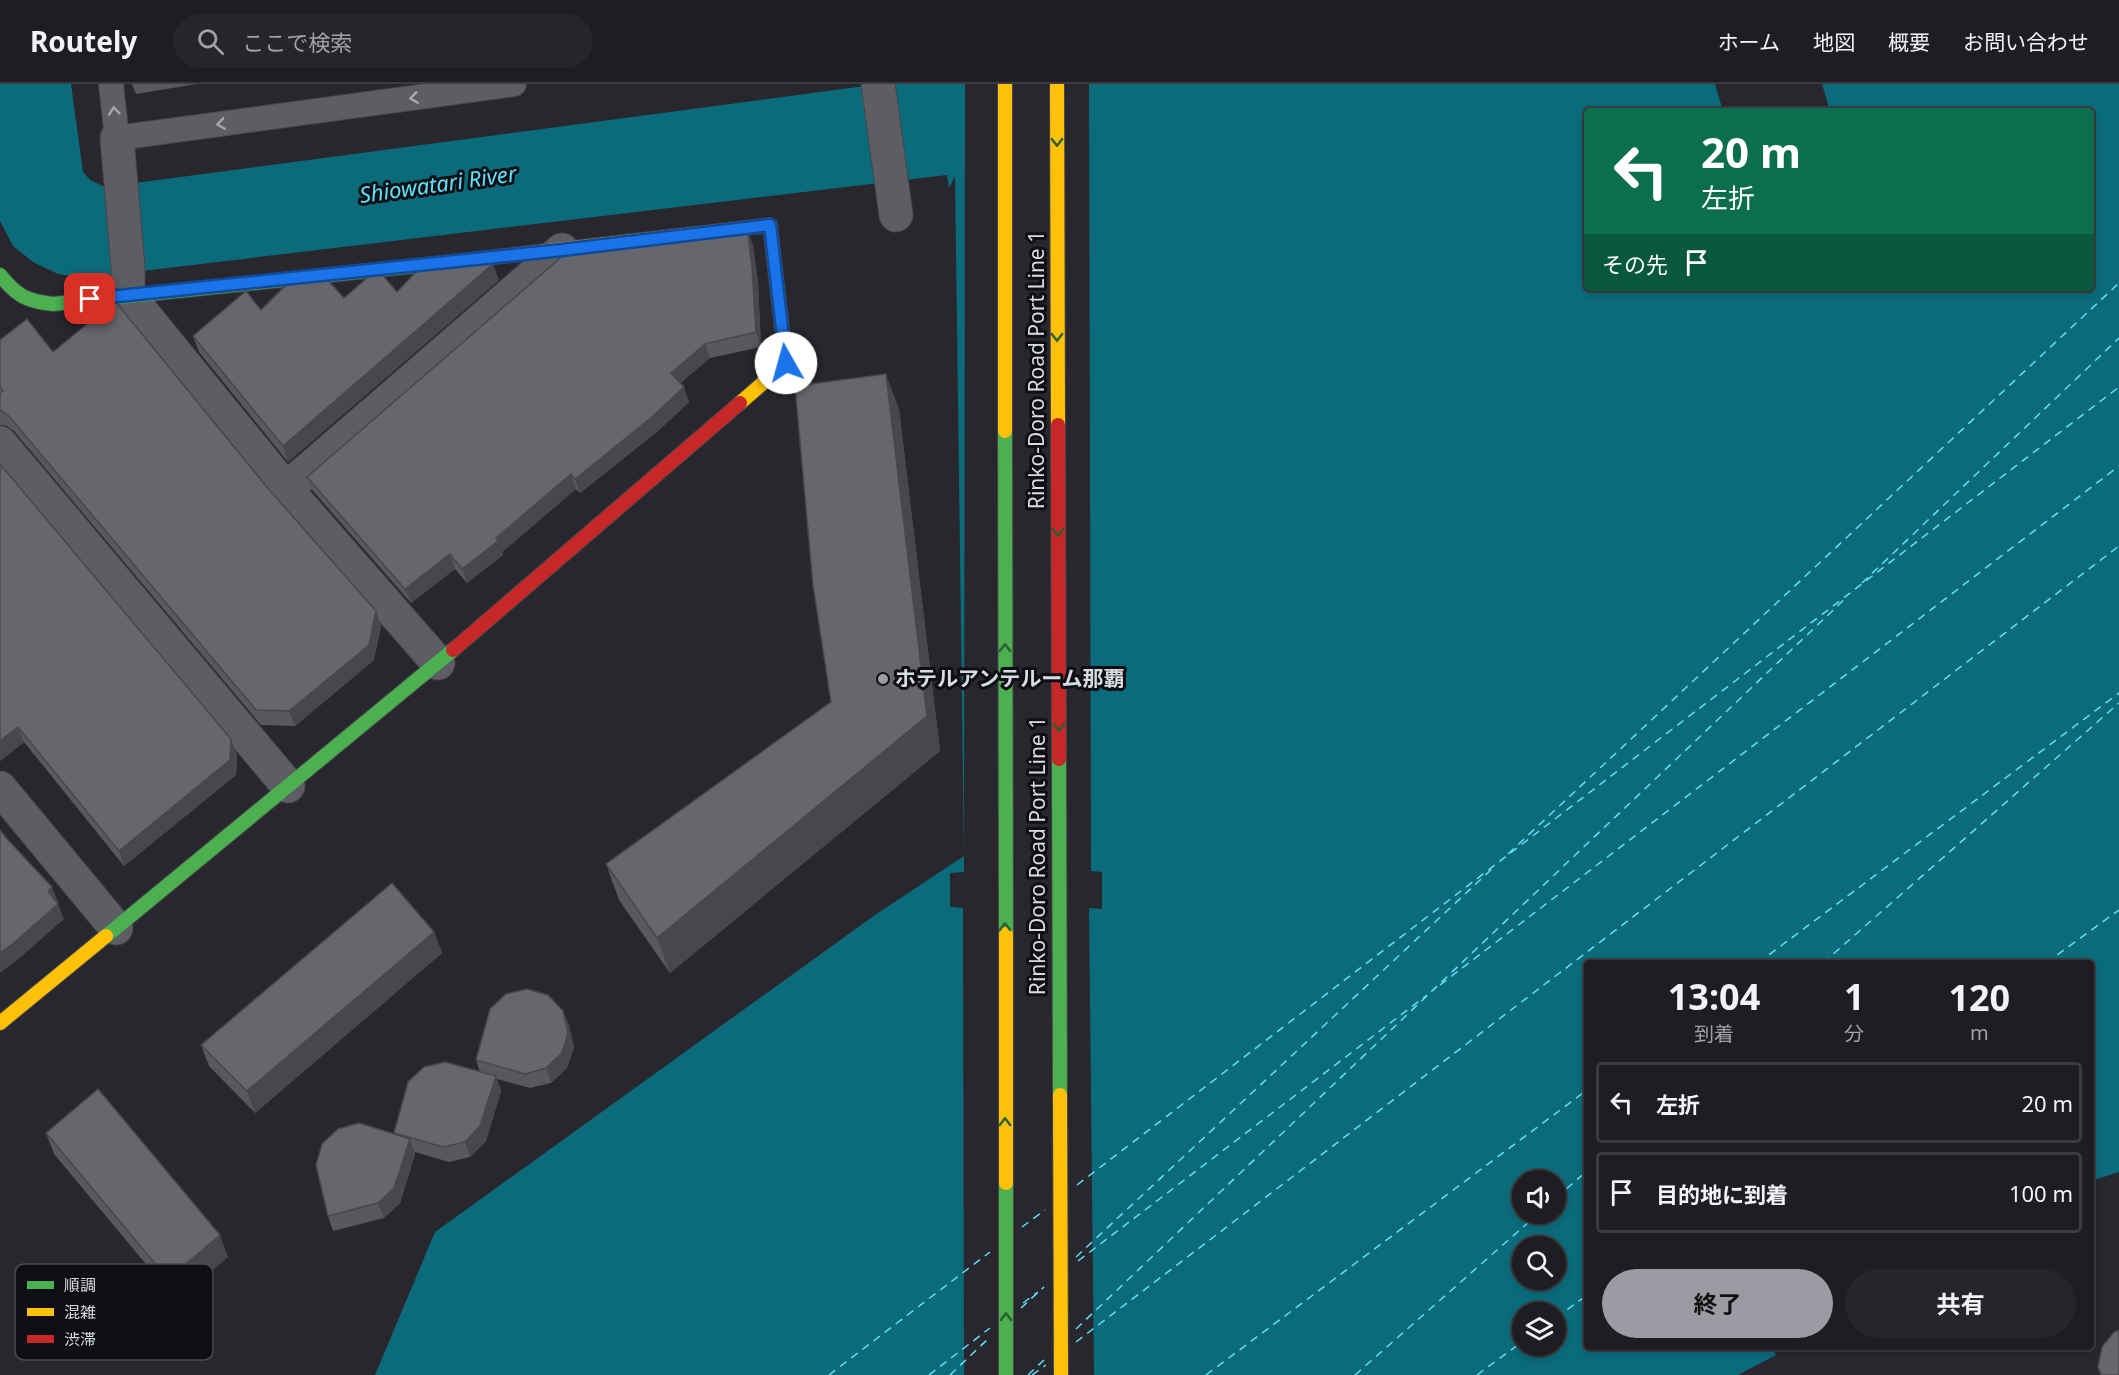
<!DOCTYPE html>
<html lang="ja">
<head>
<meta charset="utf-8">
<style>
  :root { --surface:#1d1d22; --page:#25262a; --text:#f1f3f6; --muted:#a0a2a5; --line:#3b3b40; --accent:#9b9ca3 }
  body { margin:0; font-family:"Noto Sans","Noto Sans JP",sans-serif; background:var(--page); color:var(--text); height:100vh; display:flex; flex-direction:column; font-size:22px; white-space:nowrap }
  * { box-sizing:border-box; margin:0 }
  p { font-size:20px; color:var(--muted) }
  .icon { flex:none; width:33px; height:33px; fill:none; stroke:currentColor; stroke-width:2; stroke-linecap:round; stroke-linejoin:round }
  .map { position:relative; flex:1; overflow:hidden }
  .sheet { position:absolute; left:1584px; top:876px; width:510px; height:390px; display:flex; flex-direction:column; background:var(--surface); border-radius:6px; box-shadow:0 3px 9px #0003,0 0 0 2px var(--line) }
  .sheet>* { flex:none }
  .hud { position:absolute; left:1584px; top:24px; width:510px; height:183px; border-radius:6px; box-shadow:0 3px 9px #0003,0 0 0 2px var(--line); background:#0b6e4f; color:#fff; overflow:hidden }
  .tools { position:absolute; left:1512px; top:1086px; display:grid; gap:12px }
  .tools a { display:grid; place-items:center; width:54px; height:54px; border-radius:50%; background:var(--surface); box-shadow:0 3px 9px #0003,0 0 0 2px var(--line); font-size:30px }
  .pin { position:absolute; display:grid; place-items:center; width:51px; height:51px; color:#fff; margin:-26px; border-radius:12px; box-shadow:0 3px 9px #0006 }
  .me { position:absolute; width:66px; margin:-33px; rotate:353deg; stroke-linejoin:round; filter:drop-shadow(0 0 4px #0008) }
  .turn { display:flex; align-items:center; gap:21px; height:126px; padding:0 18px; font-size:27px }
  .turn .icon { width:78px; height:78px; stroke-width:2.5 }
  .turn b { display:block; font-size:42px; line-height:51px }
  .then { display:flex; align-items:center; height:57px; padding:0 18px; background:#0003; gap:12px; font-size:22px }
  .eta { display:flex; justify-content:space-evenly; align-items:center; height:102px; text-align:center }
  .eta b { font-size:36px; font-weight:700; line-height:42px }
  .button { display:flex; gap:12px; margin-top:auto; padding:12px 18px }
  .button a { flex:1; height:69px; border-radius:36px; background:var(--accent); color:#111; font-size:24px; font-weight:700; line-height:69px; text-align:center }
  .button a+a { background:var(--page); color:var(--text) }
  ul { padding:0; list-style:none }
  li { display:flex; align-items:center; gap:18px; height:81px; margin:0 12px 9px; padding:0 6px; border:3px solid var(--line); border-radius:6px }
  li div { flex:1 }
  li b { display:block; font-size:22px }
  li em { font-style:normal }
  header { display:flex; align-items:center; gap:36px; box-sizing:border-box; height:84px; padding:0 30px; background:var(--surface); border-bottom:2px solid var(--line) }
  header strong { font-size:28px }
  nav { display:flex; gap:33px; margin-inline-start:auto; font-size:21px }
  .search { width:420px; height:54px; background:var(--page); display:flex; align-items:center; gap:15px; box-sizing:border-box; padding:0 21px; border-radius:33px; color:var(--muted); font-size:22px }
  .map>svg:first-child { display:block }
  .water { fill:#0b6b7a; fill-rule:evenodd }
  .pier { fill:#27272d }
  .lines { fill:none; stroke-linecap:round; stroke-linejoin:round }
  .ferry { stroke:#60e0f7; stroke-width:1.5; stroke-dasharray:8 6; stroke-linecap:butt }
  .lane-casing { stroke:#45454a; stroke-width:26 }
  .street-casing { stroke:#45454a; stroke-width:35 }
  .fast-casing { stroke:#45454a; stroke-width:16 }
  .slow-casing { stroke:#45454a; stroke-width:16 }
  .jam-casing { stroke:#45454a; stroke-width:16 }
  .lane { stroke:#5d5e63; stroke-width:24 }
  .street { stroke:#5d5e63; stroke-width:33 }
  .fast { stroke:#4caf50; stroke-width:14 }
  .slow { stroke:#ffc107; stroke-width:14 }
  .jam { stroke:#c62828; stroke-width:14 }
  .wall { fill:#58595d }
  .shaded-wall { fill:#47484c }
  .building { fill:#66676c; stroke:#47484c; stroke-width:1.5 }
  .oneway { stroke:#a7a9af }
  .oneway2 { stroke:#2d5f32 }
  .route-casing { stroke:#114b97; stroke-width:15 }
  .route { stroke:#1a73e8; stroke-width:10 }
  .poi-dot { fill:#9b9ca3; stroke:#0e0f14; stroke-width:2 }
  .labels { text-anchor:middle; stroke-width:6; stroke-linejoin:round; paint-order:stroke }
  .street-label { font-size:21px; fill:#d9dbe2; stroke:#0e0f14 }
  .poi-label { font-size:21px; font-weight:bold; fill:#d9dbe2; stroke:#0e0f14; text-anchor:start }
  .water-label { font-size:22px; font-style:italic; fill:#60e0f7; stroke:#0e0f14 }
  .key { fill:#0e0f14; stroke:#4b4c52; stroke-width:1.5 }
  .key-label { font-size:16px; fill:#d9dbe2 }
</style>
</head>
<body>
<header>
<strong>Routely</strong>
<div class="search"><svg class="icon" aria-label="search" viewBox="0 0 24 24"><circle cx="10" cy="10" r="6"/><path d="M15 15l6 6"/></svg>ここで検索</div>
<nav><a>ホーム</a><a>地図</a><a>概要</a><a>お問い合わせ</a></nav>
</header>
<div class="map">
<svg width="2119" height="1291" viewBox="0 0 2119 1291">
  <rect width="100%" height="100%" fill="#27272d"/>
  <path class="water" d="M0 0H71L83 88 90 96 105 103 880 0H2119V1088L2091 1097V879H1587V1263H1772L1776 1271 1738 1291H375L435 1148 875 831 964 772 955 92 949 104 947 91 83 194 58 190 33 178 13 162 0 137ZM1587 27H2091V204H1587ZM1522 1096H1556V1130H1522ZM1522 1162H1556V1196H1522ZM1522 1228H1556V1262H1522Z"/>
  <g class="pier">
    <polygon points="965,0 1089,0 1091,787 1102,788 1102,825 1089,824 1094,1291 964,1291 963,824 950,823 950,789 964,788"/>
    <polygon points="1715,0 1822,0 1830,27 1723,27"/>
  </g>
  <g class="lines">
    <g class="ferry">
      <polyline points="1862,499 2119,254"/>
      <polyline points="1508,770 2119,199"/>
      <polyline points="1758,879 2119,609"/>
      <polyline points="1823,879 2119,619"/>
      <polyline points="2046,879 2119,826"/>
      <polyline points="1440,901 2119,382"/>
      <polyline points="1077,1101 2119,303"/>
      <polyline points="1556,1114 1587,1087"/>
      <polyline points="1022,1143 1045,1126"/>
      <polyline points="1076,1173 1494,783"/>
      <polyline points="1078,1177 1427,911"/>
      <polyline points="1023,1219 1038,1208"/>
      <polyline points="1021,1224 1044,1203"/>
      <polyline points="1556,1234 1587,1211"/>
      <polyline points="1076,1245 1847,513"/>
      <polyline points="1076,1258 2119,462"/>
      <polyline points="829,1291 990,1168"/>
      <polyline points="929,1291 990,1244"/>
      <polyline points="950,1291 989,1254"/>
      <polyline points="1028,1291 1045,1275"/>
      <polyline points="1032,1291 1046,1281"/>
      <polyline points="1206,1291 1587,1006"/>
      <polyline points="1355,1291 1538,1130"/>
      <polyline points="1477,1291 1522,1258"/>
    </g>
    <g class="lane-casing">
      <polyline id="lane" points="111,0 117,54 514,0"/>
    </g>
    <g class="street-casing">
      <g id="street">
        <polyline points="878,0 896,131"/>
        <polyline points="117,54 128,183 128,211 286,405 438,579"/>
        <polyline points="0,359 288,702"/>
        <polyline points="286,405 562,166"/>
        <polyline points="0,704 116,844"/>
      </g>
    </g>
    <g class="fast-casing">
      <g id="fast">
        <path d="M0 191C17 212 26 217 53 220L452 178"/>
        <polyline points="1005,347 1006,850"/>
        <polyline points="1059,675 1060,1011"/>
        <polyline points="106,852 453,566"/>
        <polyline points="1006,1099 1006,1291"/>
      </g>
    </g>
    <g class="slow-casing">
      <g id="slow">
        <polyline points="1005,0 1005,347"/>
        <polyline points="1057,0 1058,341"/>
        <polyline points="452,178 770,141 786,279 740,319"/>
        <polyline points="1006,850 1006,1099"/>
        <polyline points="0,939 106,852"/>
        <polyline points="1060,1011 1061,1291"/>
      </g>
    </g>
    <g class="jam-casing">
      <g id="jam">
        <polyline points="1058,341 1059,675"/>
        <polyline points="453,566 740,319"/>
      </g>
    </g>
    <use href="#lane" class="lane"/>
    <use href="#street" class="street"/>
    <use href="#fast" class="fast"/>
    <use href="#slow" class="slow"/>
    <use href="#jam" class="jam"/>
  </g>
  <g class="wall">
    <polygon points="132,0 197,0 136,10"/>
    <polygon points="748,148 753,162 758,198 761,263 710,274 680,299 689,318 658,347 580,409 576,405 502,468 503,471 467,499 455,485 411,519 313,407 307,393 612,166"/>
    <polygon points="499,196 288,378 199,268 193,252 261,226 344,214"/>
    <polygon points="0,256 53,268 266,402 376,527 381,542 374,576 295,642 261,641 14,347 7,342 0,341"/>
    <polygon points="899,325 940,667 670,889 619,816 606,780 831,618"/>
    <polygon points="0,380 237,670 236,691 124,782 24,658 0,677"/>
    <polygon points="434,848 442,869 255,1029 209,982 201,961"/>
    <polygon points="563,927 569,942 574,963 567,984 551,999 530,1004 497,995 501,1007 486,1057 470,1073 449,1078 415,1068 415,1070 400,1119 384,1134 333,1147 328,1132 394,1050 480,988 476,976"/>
    <polygon points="46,1049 228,1173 176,1216 54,1070"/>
  </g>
  <g class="shaded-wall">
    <polygon points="748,148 753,162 758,198 761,263 756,248"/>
    <polygon points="493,180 499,196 288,378 283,362"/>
    <polygon points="705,260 710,274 676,303 671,289"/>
    <polygon points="886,290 899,325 940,667 670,889 657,854 927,632"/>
    <polygon points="684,303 689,318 658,347 580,409 575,395"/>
    <polygon points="571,390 576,405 502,468 503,471 467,499 462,485"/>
    <polygon points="450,470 455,485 411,519 405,505"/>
    <polygon points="376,527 381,542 374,576 295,642 289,627"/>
    <polygon points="18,643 24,658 0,677 0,657"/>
    <polygon points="231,655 237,670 236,691 124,782 119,767"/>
    <polygon points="52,803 58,818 54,822 48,807"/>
    <polygon points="58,820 64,835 21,873 0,889 0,869"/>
    <polygon points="434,848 442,869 255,1029 247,1007"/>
    <polygon points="563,927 569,942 574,963 567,984 551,999 546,984"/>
    <polygon points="496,992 501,1007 486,1057 470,1073 465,1058"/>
    <polygon points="410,1055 415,1070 400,1119 384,1134 378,1119"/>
    <polygon points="220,1151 228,1173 176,1216 168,1195"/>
  </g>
  <g class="building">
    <polygon points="748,148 752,183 756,248 705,260 671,289 684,303 652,333 575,395 571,390 496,454 498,457 462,485 450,470 405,505 307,393 565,170 610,164 612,166"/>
    <polygon points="490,176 493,180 283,362 193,252 246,207 261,226 290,197 326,194 344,214 374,188 380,188 397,208 418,186 431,182"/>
    <polygon points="115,217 266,402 376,527 369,561 289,627 256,626 9,332 0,326 0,309 3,307 0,304 0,256 27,235 53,268"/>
    <polygon points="886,290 927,632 657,854 606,780 831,618 813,501 795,302"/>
    <polygon points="0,380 231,655 230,676 119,767 18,643 0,657"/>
    <polygon points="0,746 8,756 52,803 48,807 58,820 15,858 0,869"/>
    <polygon points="392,799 434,848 247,1007 201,961"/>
    <polygon points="527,905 548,911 563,927 568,949 562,969 546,984 525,990 476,976 490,925 506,910"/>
    <polygon points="445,978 496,992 480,1042 465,1058 443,1063 394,1049 408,998 424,983"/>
    <polygon points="98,1005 220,1151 168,1195 46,1049"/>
    <polygon points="359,1039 410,1055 394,1104 378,1119 328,1132 316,1081 322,1060 338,1045"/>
    <polygon points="2119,1246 2119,1291 2101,1291 2098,1283 2102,1263 2114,1248"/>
  </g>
  <defs><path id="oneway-chevron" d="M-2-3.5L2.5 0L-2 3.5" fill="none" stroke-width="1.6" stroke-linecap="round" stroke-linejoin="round" transform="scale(1.5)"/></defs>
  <g class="oneway">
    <use href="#oneway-chevron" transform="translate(414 14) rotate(172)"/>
    <use href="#oneway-chevron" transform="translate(114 27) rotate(-96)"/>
    <use href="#oneway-chevron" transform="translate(221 40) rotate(172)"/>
  </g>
  <g class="oneway2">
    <use href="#oneway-chevron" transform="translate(1057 58) rotate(90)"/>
    <use href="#oneway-chevron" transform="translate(1057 253) rotate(90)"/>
    <use href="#oneway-chevron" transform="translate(1058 448) rotate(90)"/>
    <use href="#oneway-chevron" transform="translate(1005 564) rotate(-90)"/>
    <use href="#oneway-chevron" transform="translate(1059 643) rotate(90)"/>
    <use href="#oneway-chevron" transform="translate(1005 843) rotate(-90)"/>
    <use href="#oneway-chevron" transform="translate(1005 1038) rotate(-90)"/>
    <use href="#oneway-chevron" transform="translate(1006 1233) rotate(-90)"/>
  </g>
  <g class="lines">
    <g class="route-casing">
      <polyline id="route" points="90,215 562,166 770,141 786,279"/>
    </g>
    <use href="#route" class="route"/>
  </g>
  <circle class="poi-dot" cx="883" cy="595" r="6"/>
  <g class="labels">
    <g class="street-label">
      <text transform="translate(1037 286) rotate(-90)" y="7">Rinko-Doro Road Port Line 1</text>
      <text transform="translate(1038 772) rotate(-90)" y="7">Rinko-Doro Road Port Line 1</text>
    </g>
    <g class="poi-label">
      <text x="895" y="602">ホテルアンテルーム那覇</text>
    </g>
    <g class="water-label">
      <text transform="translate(438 100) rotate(-8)" y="8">Shiowatari River</text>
    </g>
  </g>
  <rect x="15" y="1180" width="198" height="96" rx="9" class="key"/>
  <rect x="27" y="1197" width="27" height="8" fill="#4caf50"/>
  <rect x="27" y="1224" width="27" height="8" fill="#ffc107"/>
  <rect x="27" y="1251" width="27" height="8" fill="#c62828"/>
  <g class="key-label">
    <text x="64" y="1207">順調</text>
    <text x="64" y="1234">混雑</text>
    <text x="64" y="1261">渋滞</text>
  </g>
</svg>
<div class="tools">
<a><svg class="icon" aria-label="sound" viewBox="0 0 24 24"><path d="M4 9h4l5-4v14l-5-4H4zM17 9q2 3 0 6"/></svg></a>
<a><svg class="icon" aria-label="search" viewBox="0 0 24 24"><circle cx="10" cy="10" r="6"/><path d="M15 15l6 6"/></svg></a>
<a><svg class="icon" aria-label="layers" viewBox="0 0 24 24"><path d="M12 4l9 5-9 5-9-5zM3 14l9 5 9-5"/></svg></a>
</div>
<div class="pin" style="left:90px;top:215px;background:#d93025"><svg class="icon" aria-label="arrive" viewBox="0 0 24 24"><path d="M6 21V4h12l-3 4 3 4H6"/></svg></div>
<svg class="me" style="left:786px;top:279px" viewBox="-20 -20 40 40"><circle r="19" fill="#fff"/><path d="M0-13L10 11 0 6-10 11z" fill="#1a73e8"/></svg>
<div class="hud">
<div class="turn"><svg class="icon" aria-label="left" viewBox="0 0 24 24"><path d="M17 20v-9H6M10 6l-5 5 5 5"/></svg><div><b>20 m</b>左折</div></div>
<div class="then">その先<svg class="icon" aria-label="arrive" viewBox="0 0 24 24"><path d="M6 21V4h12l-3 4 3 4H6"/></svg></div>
</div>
<section class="sheet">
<div class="eta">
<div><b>13:04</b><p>到着</p></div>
<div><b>1</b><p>分</p></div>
<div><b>120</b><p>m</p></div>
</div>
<ul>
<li><svg class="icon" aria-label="left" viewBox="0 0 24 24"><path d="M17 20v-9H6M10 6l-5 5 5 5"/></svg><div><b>左折</b></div><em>20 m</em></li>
<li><svg class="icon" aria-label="arrive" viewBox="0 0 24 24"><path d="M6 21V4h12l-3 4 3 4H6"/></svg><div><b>目的地に到着</b></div><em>100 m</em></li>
</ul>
<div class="button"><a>終了</a><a>共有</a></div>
</section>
</div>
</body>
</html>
